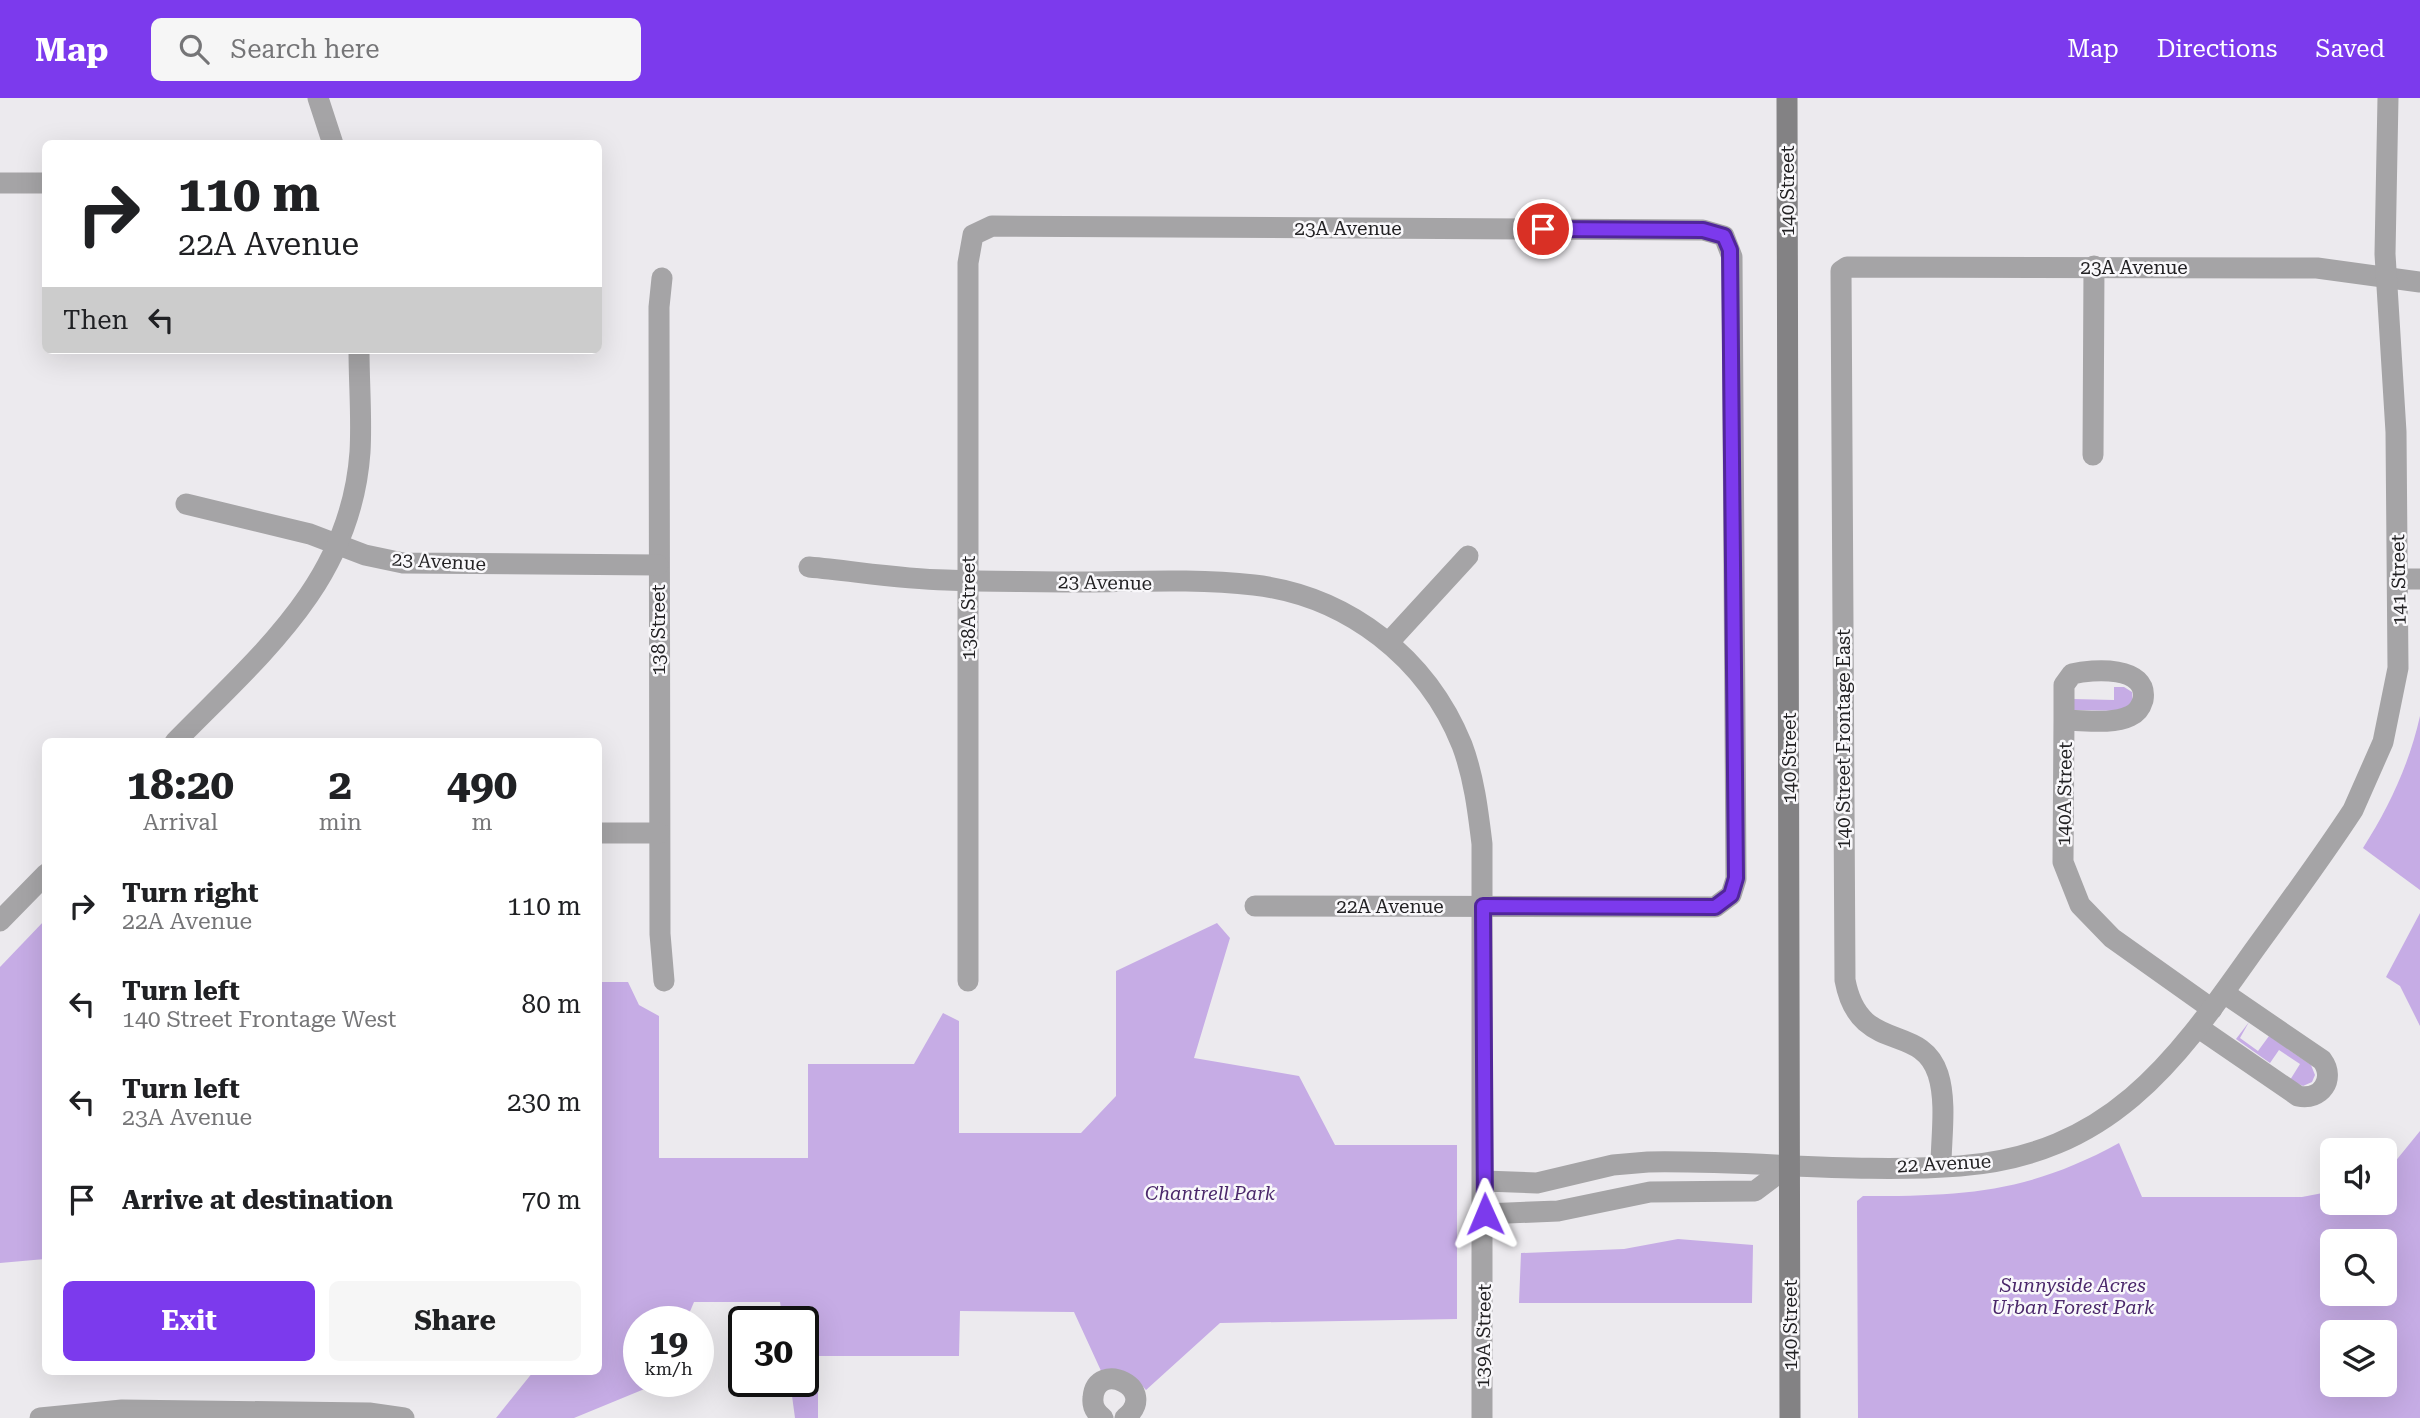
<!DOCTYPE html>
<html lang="en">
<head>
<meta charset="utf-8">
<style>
  :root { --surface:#fff; --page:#f6f6f6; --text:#202124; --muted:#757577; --accent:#7c3aed }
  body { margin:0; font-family:"Roboto Serif",serif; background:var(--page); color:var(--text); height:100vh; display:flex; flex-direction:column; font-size:26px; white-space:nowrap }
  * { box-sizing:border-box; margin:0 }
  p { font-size:23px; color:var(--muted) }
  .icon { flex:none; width:38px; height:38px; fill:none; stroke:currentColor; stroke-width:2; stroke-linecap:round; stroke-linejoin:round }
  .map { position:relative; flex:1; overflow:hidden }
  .panel { position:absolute; left:42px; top:640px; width:560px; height:637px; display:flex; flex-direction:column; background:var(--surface); border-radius:10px; box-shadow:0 7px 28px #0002 }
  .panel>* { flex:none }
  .guide { position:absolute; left:42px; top:42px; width:560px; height:214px; border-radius:10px; box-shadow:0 7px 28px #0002; background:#fff; color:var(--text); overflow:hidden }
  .buttons { position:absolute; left:2320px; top:1040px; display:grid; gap:14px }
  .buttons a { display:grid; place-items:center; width:77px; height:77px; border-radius:10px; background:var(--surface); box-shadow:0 7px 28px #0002; font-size:35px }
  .speed { position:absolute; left:623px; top:1208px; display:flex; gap:14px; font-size:35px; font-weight:700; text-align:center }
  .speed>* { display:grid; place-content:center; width:91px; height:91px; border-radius:50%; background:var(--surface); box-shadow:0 7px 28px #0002; line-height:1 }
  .speed small { font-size:18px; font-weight:400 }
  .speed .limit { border:4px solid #111; border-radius:10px; background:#fff; color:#111 }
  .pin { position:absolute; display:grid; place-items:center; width:60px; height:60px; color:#fff; margin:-30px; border:4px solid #fff; border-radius:50%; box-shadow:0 2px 7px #0007 }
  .me { position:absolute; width:77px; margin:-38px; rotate:359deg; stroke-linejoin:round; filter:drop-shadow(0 0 5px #0008) }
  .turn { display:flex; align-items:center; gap:24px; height:147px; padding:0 21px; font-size:32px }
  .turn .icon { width:91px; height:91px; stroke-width:2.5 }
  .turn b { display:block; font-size:49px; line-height:60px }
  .then { display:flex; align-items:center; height:66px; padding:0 21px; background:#0003; gap:14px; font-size:26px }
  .eta { display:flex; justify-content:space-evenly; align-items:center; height:119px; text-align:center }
  .eta b { font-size:42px; font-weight:700; line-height:49px }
  .action { display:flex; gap:14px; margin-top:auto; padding:14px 21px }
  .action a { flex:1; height:80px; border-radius:10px; background:var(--accent); color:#fff; font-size:28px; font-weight:700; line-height:80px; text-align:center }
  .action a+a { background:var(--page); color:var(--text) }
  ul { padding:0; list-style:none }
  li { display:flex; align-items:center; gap:21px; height:98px; padding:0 21px }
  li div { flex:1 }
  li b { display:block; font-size:26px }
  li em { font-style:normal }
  header { display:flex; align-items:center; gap:42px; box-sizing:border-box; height:98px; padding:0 35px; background:var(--accent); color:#fff }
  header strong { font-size:33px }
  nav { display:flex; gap:38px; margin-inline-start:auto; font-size:24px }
  .search { width:490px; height:63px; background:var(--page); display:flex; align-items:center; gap:18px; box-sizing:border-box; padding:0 24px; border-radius:10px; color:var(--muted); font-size:26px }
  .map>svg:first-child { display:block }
  .forest { fill:#c6ace5; fill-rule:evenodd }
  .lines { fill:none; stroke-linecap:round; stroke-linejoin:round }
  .minor { stroke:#a5a4a6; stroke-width:21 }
  .secondary { stroke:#838284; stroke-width:21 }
  .route-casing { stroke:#51269a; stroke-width:18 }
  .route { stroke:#7c3aed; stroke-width:12 }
  .labels { text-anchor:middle; stroke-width:5; stroke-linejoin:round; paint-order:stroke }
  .street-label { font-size:19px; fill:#232224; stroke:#f9f8fb }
  .park-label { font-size:19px; font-style:italic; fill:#4b286b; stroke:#f9f8fb }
</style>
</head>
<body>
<header>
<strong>Map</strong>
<div class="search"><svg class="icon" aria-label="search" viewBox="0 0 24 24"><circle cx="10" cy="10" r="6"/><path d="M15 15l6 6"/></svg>Search here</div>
<nav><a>Map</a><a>Directions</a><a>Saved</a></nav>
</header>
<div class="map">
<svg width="2420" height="1320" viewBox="0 0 2420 1320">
  <rect width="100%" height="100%" fill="#eceaee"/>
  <g class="forest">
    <polygon points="2114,589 2124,589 2132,594 2133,605 2126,613 2073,612 2073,601 2114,602"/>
    <path d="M2420 618V792L2363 750C2389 709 2409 667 2420 618Z"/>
    <polygon points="2420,815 2420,928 2400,888 2386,879"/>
    <polygon points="45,822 45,1161 0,1165 0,869"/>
    <polygon points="1217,825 1230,840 1194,960 1299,978 1335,1047 1457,1047 1457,1221 1220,1225 1146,1292 1139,1284 1102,1275 1074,1214 960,1213 959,1258 818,1258 818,1320 795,1320 790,1283 803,1283 803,1223 783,1223 780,1204 694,1204 686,1223 639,1223 639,1283 660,1283 659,1285 574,1320 496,1320 533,1274 598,1274 599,884 628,884 639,907 659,918 659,1060 808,1060 808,966 914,966 943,915 959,923 959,1035 1081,1035 1116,998 1116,873"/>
    <polygon points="2249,924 2240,940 2258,953 2269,938 2311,967 2315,977 2312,984 2303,988 2290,982 2300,966 2279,952 2270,965 2236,941"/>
    <path d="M2420 1033V1320H1858L1857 1103 1863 1098C1964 1098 2028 1095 2119 1045L2142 1099H2302L2333 1093V1104H2385V1076ZM2333 1143H2385V1195H2333ZM2333 1234H2385V1286H2333Z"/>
    <polygon points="1678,1141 1753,1147 1752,1205 1519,1205 1521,1155 1624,1151"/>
  </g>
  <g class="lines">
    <g class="minor">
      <polyline points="318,0 333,46"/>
      <polyline points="0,85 46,85"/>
      <polyline points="662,180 659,209 660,836 664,883"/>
      <polyline points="2093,357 2094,168"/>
      <polyline points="186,406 310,436 365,457 403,465 658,467"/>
      <path d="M809 469C854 473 900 481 946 482 987 484 1028 483 1068 484 1129 484 1193 480 1254 487 1348 498 1427 560 1462 647 1474 679 1478 713 1482 746V1320"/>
      <polyline points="2398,481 2420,481"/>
      <polyline points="1389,544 1468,458"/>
      <path d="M2064 622V587L2072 576C2092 571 2149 567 2143 602 2141 609 2137 615 2130 618 2112 627 2084 622 2064 622L2063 764 2080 807 2112 840 2212 911"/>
      <path d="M175 644C260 557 351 484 360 354 362 320 359 286 359 252"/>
      <polyline points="598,735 659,735"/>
      <polyline points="0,823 46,776"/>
      <polyline points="968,883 968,165 973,137 992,128 1703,132 1724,138 1732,159 1736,781 1731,797 1715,809 1255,808"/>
      <path d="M2199 930 2298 998C2321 1003 2336 981 2322 962L2224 895"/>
      <path d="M1941 1068C1941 1040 1947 1004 1938 976 1921 923 1859 958 1845 882L1841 173 1847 169 2317 170 2420 184"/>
      <path d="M1484 1083 1537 1085 1613 1067 1648 1064C1752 1062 1856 1076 1960 1068 2109 1056 2173 967 2252 855 2286 808 2321 761 2353 712L2383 644 2398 570 2396 334 2385 156 2388 0"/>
      <polyline points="1484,1116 1558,1113 1650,1094 1755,1093 1788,1068"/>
      <polyline points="40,1320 122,1312 369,1315 404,1320"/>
      <path d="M1103 1320C1096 1315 1092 1309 1093 1300 1096 1260 1161 1291 1125 1320"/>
    </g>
    <polyline class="secondary" points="1787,0 1790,1320"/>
  </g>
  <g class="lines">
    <g class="route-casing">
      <polyline id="route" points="1485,1116 1483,808 1715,809 1731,797 1736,780 1730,152 1724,138 1703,132 1543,131"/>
    </g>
    <use href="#route" class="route"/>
  </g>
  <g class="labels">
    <g class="street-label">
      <text transform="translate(1787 93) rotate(-90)" y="7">140 Street</text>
      <text x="1348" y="137">23A Avenue</text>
      <text x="2134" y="176">23A Avenue</text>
      <text transform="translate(439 463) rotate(3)" y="7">23 Avenue</text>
      <text transform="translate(2398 482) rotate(-91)" y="7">141 Street</text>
      <text transform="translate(1105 484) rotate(1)" y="7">23 Avenue</text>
      <text transform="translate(968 510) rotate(-90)" y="7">138A Street</text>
      <text transform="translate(658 532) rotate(-90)" y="7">138 Street</text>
      <text transform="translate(1843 641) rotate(-90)" y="7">140 Street Frontage East</text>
      <text transform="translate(1789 660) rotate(-90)" y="7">140 Street</text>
      <text transform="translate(2064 696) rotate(-89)" y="7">140A Street</text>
      <text x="1390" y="815">22A Avenue</text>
      <text transform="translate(1944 1065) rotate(-3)" y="7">22 Avenue</text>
      <text transform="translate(1790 1227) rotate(-90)" y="7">140 Street</text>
      <text transform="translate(1483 1238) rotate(-89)" y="7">139A Street</text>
    </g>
    <g class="park-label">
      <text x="1210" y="1102">Chantrell Park</text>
      <text x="2073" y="1194">Sunnyside Acres<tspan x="2073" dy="22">Urban Forest Park</tspan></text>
    </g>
  </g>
</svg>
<div class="buttons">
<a><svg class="icon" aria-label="sound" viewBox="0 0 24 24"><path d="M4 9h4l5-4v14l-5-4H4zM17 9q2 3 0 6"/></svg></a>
<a><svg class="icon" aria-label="search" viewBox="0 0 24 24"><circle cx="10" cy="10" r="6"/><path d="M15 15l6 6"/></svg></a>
<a><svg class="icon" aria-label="layers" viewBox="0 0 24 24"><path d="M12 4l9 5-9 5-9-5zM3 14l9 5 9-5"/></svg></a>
</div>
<div class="speed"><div>19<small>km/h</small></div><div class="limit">30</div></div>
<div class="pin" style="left:1543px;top:131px;background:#d93025"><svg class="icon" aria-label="arrive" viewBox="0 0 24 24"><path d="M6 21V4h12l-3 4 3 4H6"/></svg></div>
<svg class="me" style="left:1485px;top:1116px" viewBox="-20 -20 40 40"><path d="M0-17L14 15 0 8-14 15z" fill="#7c3aed" stroke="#fff" stroke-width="4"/></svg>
<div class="guide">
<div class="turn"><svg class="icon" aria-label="right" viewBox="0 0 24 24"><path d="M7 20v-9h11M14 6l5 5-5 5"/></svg><div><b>110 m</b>22A Avenue</div></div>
<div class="then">Then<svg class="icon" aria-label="left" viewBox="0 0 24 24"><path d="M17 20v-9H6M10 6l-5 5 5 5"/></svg></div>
</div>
<section class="panel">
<div class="eta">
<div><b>18:20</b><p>Arrival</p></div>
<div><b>2</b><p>min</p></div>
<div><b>490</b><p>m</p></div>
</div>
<ul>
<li><svg class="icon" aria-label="right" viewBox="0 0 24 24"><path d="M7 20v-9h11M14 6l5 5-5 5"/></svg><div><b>Turn right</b><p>22A Avenue</p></div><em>110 m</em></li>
<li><svg class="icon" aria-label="left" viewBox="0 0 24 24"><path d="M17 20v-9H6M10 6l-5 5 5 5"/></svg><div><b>Turn left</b><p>140 Street Frontage West</p></div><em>80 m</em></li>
<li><svg class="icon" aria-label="left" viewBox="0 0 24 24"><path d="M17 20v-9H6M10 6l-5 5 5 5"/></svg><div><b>Turn left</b><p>23A Avenue</p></div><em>230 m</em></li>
<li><svg class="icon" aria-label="arrive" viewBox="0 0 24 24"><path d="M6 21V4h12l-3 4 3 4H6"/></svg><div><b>Arrive at destination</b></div><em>70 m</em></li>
</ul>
<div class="action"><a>Exit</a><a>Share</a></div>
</section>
</div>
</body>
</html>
